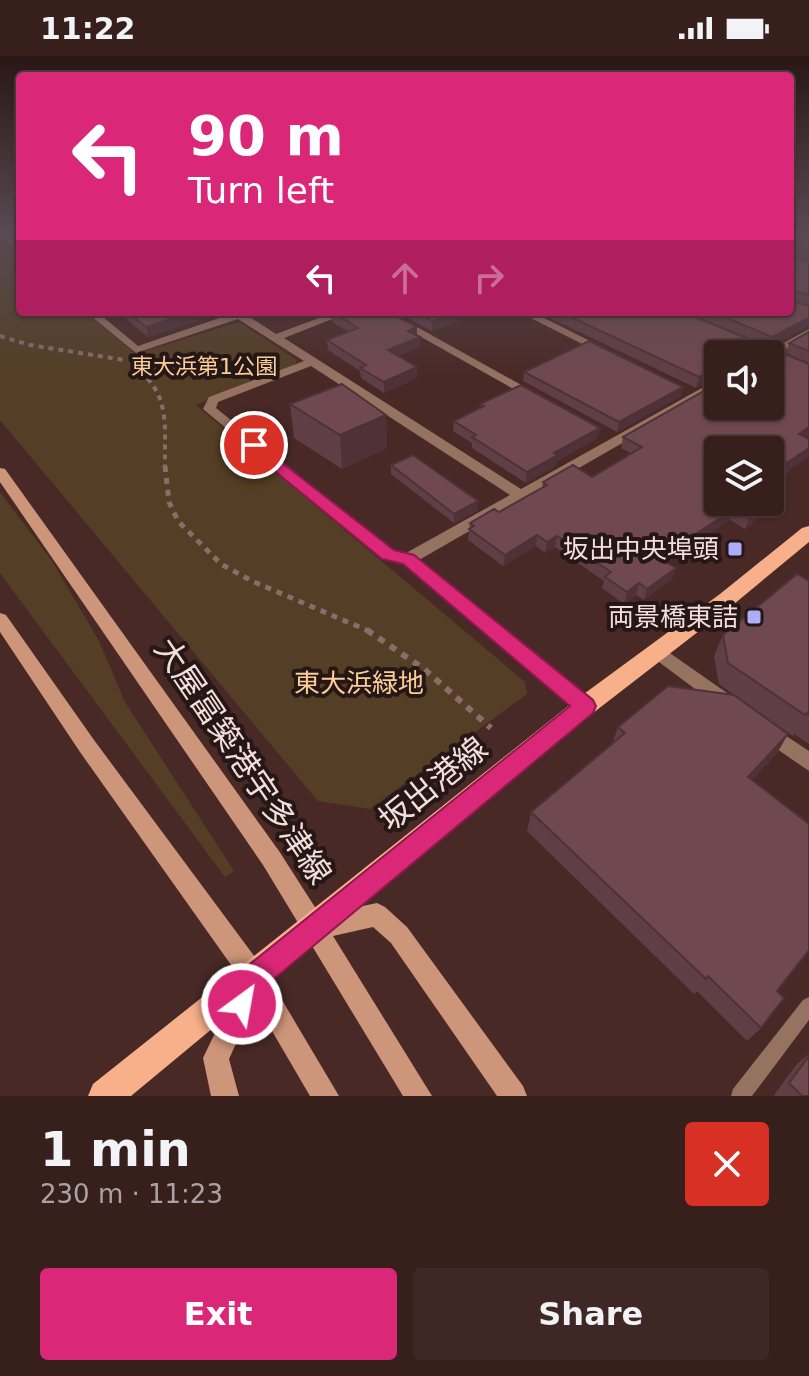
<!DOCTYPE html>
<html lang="en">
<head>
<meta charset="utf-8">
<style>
  :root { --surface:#371f1c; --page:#3e2725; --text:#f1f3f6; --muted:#aaa2a3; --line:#513d3b; --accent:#db2777 }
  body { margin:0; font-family:"DejaVu Sans","Noto Sans JP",sans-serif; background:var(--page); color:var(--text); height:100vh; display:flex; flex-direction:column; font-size:30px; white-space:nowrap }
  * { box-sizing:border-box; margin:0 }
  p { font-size:26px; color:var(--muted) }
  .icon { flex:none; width:44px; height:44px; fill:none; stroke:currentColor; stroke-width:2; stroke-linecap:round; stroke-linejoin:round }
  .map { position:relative; height:1040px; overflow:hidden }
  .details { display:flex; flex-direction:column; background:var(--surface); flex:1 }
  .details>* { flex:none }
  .guide { position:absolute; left:16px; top:16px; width:778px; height:244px; border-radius:8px; box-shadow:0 2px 6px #0004,0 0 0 2px var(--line); background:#db2777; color:#fff; overflow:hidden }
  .fabs { position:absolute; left:704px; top:284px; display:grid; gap:16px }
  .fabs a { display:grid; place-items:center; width:80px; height:80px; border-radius:8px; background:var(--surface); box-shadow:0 2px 6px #0004,0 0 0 2px var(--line); font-size:40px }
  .pin { position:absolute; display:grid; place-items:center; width:68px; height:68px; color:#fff; margin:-34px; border:4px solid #fff; border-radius:50%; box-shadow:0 2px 8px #0007 }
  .me { position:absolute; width:88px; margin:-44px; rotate:32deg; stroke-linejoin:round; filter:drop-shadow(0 0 6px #0008) }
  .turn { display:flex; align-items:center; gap:28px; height:168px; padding:0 40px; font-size:36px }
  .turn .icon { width:104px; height:104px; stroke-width:2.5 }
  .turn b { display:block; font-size:56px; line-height:68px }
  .lanes { display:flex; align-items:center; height:76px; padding:0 40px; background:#0003; justify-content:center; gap:40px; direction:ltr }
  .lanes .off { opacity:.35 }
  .round { display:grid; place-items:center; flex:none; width:84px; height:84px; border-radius:8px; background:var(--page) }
  .summary { display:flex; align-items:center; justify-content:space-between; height:136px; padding:0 40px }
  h1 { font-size:48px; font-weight:600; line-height:60px }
  .cta { display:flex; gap:16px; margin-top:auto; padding:16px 40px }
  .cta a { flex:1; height:92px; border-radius:8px; background:var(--accent); color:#fff; font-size:32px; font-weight:600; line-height:92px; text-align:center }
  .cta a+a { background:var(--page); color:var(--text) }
  .status { display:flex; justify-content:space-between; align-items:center; height:56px; padding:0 40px; background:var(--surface); direction:ltr }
  .status svg { height:22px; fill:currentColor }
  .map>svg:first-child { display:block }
  .green { fill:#543e25 }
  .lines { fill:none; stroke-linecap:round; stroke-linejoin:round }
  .path-far3 { stroke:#8a6d6b; stroke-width:3; stroke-dasharray:4 4; stroke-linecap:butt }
  .path-far2 { stroke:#8a6d6b; stroke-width:4; stroke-dasharray:5 5; stroke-linecap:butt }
  .path-far1 { stroke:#8a6d6b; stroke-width:5; stroke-dasharray:6 6; stroke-linecap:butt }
  .path { stroke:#8a6d6b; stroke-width:6; stroke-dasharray:7 7; stroke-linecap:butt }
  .lane { fill:#967261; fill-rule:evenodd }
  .street { fill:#967261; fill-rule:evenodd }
  .secondary { fill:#cd9579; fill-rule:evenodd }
  .primary { fill:#f8b08b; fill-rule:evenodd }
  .wall { fill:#603e45 }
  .shaded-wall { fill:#4e3238 }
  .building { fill:#704850; stroke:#4e3238; stroke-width:2 }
  .route { fill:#db2777; stroke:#8e194d; stroke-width:2 }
  .poi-dot { fill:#adaefb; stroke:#251715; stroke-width:3 }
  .labels { text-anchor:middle; stroke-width:8; stroke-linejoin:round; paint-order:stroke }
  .far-park-label { font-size:22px; fill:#fccc99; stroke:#251715 }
  .poi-label { font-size:26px; fill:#f4dedc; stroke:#251715; text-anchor:end }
  .park-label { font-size:26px; fill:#fccc99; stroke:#251715 }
  .near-street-label { font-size:32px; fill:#f4dedc; stroke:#251715 }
</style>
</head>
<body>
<div class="status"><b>11:22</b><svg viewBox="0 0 49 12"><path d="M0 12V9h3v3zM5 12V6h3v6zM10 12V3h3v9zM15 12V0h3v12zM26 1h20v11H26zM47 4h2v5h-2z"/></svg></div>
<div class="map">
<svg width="809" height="1040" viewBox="0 0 809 1040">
  <rect width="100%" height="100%" fill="#492926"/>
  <g class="green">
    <polygon points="0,186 20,202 20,256 85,256 136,298 239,266 297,304 295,308 196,349 525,626 527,638 370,753 318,745 0,364"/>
    <polygon points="0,436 52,505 99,585 125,646 234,815 225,821 0,517"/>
  </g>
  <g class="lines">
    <polyline class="path-far3" points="0,280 3,281"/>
    <g class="path-far2">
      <polyline points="0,280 30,289 124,304"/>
      <path d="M133 309C172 339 164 368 165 412"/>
    </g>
    <polyline class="path-far1" points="165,410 169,446 178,465 221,508 252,525 371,576"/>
    <polyline class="path" points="367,574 424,613 491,672"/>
    <polygon class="lane" points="809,941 809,964 752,1040 731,1040 733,1033 803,944"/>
    <g class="street">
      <polygon points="0,176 4,176 20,188 20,195 0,181"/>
      <path d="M86 256H97L138 290 231 258 230 256H242L276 278 335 256H350L284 282 521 433 718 323V332L419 504 592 645 594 650 592 655 585 658 578 655 403 507 383 503 203 353 209 341 304 305 238 263 136 297ZM311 310 510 439 406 497 393 495 216 352 218 346Z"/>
      <polygon points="377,256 390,256 543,341 541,344 533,344"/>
      <polygon points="519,256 532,256 610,295 600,297"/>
      <polygon points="809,273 809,280 774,300 764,298"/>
      <polygon points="657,588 737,644 739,649 737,654 730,657 723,654 651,600 648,595 651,590"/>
      <polygon points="765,666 809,695 809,715 758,680 755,674 758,668"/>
    </g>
    <g class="secondary">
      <polygon points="0,412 5,413 279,795 320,859 377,847 385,851 407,871 523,1030 527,1040 497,1040 391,887 373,871 333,880 432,1040 403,1040 263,809 0,426"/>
      <polygon points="0,557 6,559 94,684 263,912 339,1040 310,1040 255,946 229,1003 239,1040 211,1040 203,1002 241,923 80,696 0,576"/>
    </g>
    <polygon class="primary" points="809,470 809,486 734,548 593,657 131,1040 88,1040 93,1028 577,643 720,538 802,472"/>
  </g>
  <g class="wall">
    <polygon points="790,177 809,183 809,205 791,200 809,205 809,250 791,245 809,250 809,270 769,291 687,256 790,256"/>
    <polygon points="118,256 195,256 197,265 148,281"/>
    <polygon points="332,256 420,281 420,291 398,300 417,311 417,322 384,337 361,322 360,315 328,294 327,284 349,276 332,266"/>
    <polygon points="396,256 458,256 458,265 432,275"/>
    <polygon points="538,256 683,256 806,381 809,383 809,400 789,414 784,425 770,436 770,394 718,446 770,446 765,457 745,473 730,464 666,506 676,512 672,523 644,544 636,539 624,548 602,532 604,525 555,491 545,497 536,490 503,510 468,484 470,467 499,456 542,432 543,426 592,421 632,398 621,392 623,381 770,350 718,298 696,332"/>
    <polygon points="809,276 809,307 786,297 789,287"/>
    <polygon points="524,316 681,340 617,376 523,325"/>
    <polygon points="290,348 386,359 387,392 342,413 294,382"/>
    <polygon points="480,348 598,382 557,405 556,410 526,427 472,392 472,387 453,375 454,365 480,352"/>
    <polygon points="391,409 478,454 454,467 391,418"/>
    <polygon points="809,525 809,688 794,678 793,680 719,628 714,600 723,579"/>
    <polygon points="618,671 788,678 777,697 752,724 777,935 761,972 747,985 697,935 694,938 527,775 531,756 612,688"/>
    <polygon points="809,998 809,1040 775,1040 774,1039 797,1008"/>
  </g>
  <g class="shaded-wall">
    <polygon points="193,256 195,256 197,265 148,281 146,271"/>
    <polygon points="276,256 288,256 276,260"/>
    <polygon points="458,256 458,265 432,275 432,265"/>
    <polygon points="809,262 809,270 769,291 772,281"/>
    <polygon points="417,271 417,281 408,275"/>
    <polygon points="420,281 420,291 388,304 388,294"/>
    <polygon points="417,311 417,322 384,337 384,326"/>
    <polygon points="718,313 718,322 696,332 699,321"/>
    <polygon points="683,331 681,340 617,376 619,366"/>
    <polygon points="386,359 387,392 342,413 340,379"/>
    <polygon points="809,371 809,379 794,389 799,378"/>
    <polygon points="600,372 598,382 557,405 556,410 526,427 527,416 554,397"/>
    <polygon points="809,392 809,400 789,414 784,425 770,436 770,429 782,410"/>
    <polygon points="478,445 478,454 454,467 454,458"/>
    <polygon points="770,446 765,457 745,473 749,462"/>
    <polygon points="734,453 730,464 656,513 659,502"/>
    <polygon points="537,479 536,490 503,510 505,499"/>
    <polygon points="557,480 555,491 545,497 547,486"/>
    <polygon points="676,512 672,523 644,544 647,533"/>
    <polygon points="639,527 636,539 624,548 627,536"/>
    <polygon points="788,678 777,697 738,740 748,721"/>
  </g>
  <g class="building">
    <polygon points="790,177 809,183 809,195 791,189 791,200 809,206 809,239 792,234 791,245 809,250 809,262 772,281 713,256 790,256"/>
    <polygon points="127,256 193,256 146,271"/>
    <polygon points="332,256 388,256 417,271 408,275 420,281 388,294 417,311 384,326 360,312 366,309 327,284 358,272"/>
    <polygon points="415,256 457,256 432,265"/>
    <polygon points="560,256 683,256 809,308 809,371 799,378 809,383 809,392 782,410 789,414 770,429 770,394 718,394 718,446 770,446 749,462 734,453 659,502 676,512 647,533 639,527 627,536 605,521 611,516 557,480 547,486 537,479 505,499 469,473 474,470 470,467 494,453 499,456 547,429 543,426 573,409 592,421 642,391 623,381 718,327 718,350 770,350 770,298 718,298 718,313 699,321"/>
    <polygon points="809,276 809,295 789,287"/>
    <polygon points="589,285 683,331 619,366 524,316"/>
    <polygon points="342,328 386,359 340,379 290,348"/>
    <polygon points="521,329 600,372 554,397 558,399 527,416 472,381 476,379 454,365 484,350 480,348"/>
    <polygon points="413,399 478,445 454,458 391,409"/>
    <polygon points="797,518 809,525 809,659 807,657 805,659 728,607 723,579"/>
    <polygon points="668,630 734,639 788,678 748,721 809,768 809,894 777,935 784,942 761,972 708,920 706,923 531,756 625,677 618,671"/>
    <polygon points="809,1000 809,1040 802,1040 789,1027"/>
  </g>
  <linearGradient id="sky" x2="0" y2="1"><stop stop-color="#281715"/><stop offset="0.55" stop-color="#594952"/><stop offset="1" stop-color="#594952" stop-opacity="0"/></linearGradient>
  <rect width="809" height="321" fill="url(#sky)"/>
  <polygon class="route" points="254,385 394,494 414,499 593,644 596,650 593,657 264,931 252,958 242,962 232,958 227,948 245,912 570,650 403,508 382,503 248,393 248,386"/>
  <g class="poi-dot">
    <rect x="727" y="485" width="16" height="16" rx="4"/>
    <rect x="746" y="553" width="16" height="16" rx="4"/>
  </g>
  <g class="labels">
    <g class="far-park-label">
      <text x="204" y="318">東大浜第1公園</text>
    </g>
    <g class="poi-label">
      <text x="719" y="502">坂出中央埠頭</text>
      <text x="738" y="570">両景橋東詰</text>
    </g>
    <g class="park-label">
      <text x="359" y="636">東大浜緑地</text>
    </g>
    <g class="near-street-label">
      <text transform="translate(243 705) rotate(56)" y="11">大屋冨築港宇多津線</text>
      <text transform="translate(433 728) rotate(-39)" y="11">坂出港線</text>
    </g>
  </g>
</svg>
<div class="fabs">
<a><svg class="icon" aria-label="sound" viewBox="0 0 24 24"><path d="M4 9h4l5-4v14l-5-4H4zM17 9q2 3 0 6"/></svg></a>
<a><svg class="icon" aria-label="layers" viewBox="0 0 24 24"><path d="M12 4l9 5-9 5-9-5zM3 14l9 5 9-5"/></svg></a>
</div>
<div class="pin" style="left:254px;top:389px;background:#d93025"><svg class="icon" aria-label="arrive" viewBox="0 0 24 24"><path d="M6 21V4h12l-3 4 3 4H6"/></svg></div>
<svg class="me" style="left:242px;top:948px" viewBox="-20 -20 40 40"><circle r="17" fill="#db2777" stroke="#fff" stroke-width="3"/><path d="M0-11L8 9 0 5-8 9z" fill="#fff"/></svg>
<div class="guide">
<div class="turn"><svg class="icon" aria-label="left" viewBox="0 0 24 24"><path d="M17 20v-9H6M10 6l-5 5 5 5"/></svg><div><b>90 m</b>Turn left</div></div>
<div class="lanes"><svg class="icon" aria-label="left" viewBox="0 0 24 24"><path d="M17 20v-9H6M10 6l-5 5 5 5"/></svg><svg class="icon off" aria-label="ahead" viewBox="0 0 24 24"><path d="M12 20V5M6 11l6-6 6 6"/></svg><svg class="icon off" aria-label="right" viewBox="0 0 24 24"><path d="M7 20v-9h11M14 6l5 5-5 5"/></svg></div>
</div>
</div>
<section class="details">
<div class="summary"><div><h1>1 min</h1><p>230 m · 11:23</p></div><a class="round" style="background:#d93025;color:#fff"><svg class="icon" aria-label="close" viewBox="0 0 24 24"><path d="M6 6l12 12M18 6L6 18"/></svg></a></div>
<div class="cta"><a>Exit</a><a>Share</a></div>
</section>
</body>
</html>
